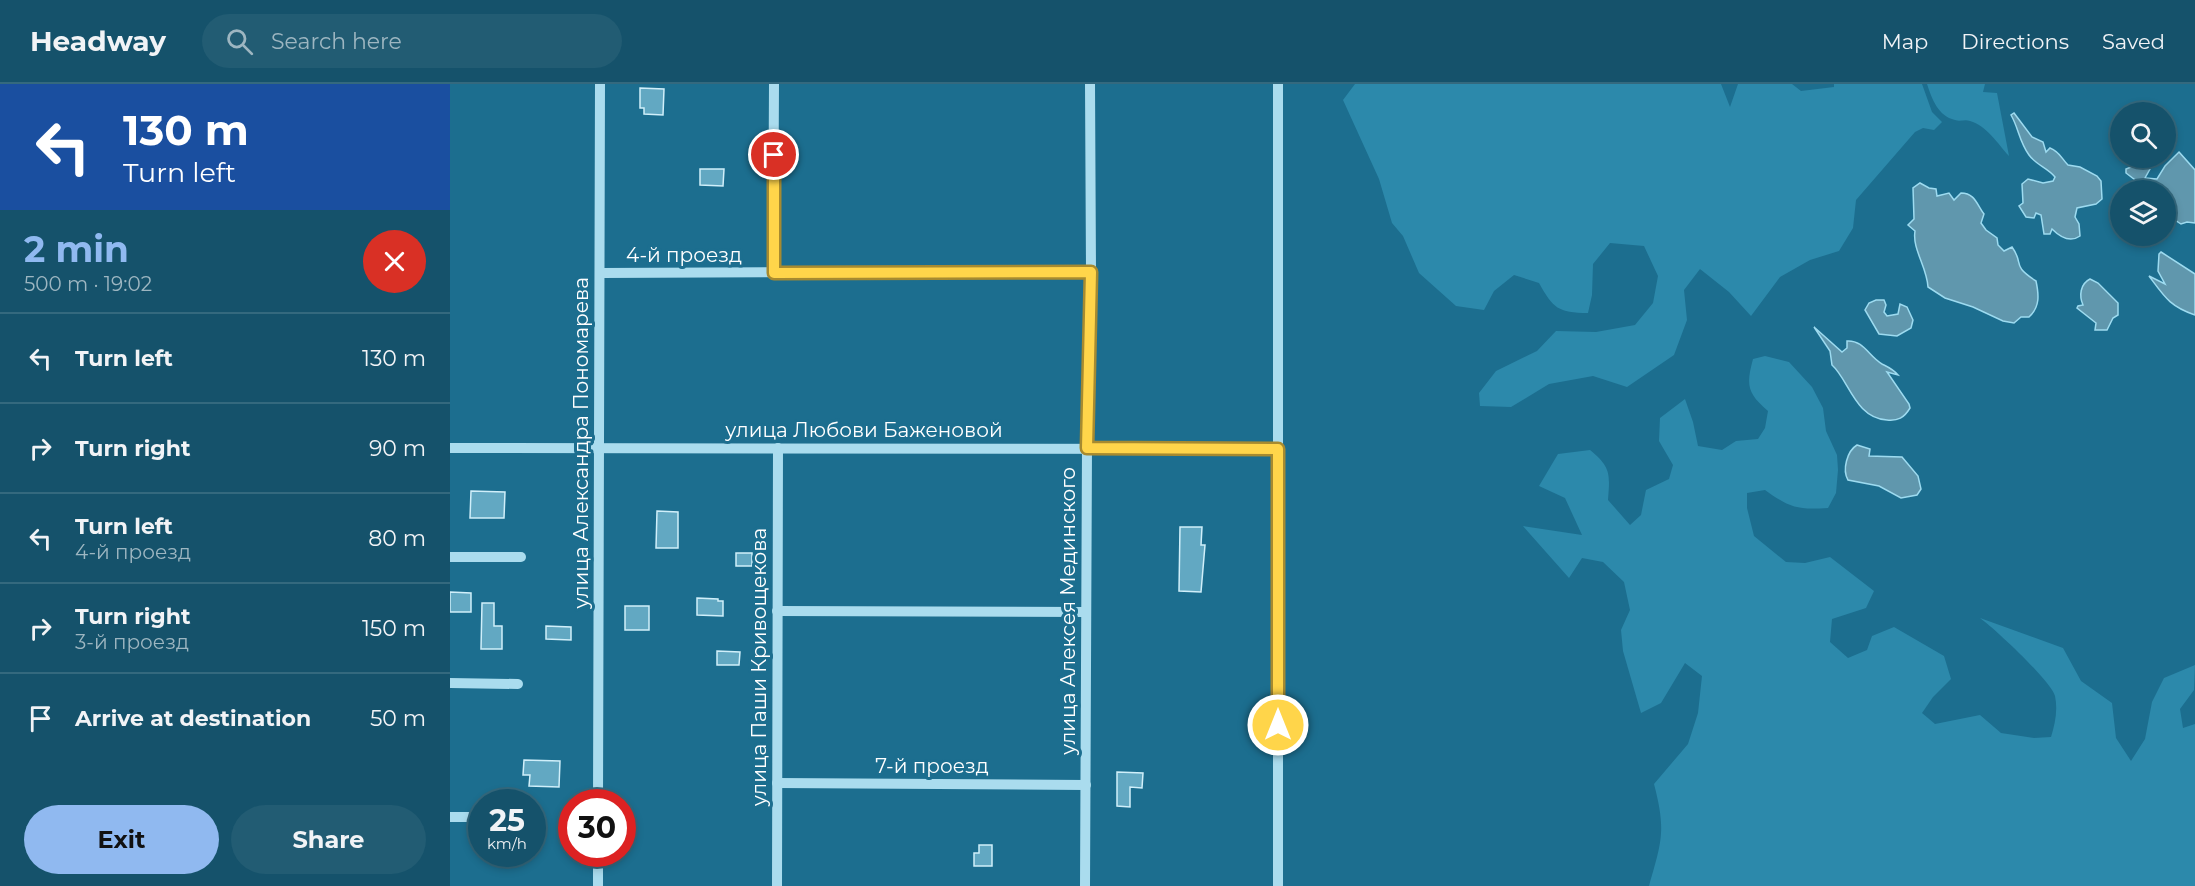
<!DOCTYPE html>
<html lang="en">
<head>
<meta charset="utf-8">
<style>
  :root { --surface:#15526b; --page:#225c73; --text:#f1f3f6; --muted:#9db6c1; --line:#34697e; --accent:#90b9f0 }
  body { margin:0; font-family:Montserrat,sans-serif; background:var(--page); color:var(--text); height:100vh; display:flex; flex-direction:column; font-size:22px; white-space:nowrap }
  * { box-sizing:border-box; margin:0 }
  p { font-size:20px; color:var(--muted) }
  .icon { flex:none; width:33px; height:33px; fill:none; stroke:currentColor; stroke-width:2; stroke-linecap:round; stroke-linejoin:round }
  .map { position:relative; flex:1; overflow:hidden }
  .sheet { display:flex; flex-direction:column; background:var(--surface); width:450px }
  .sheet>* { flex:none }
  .top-card { background:#1a4fa0; color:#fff; overflow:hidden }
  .fabs { position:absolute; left:1660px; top:18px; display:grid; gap:12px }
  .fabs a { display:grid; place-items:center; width:66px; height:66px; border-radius:50%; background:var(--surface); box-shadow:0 3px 9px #0003,0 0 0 2px var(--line); font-size:30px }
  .speed { position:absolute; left:18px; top:705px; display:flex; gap:12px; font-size:30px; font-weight:700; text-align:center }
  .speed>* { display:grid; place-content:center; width:78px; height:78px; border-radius:50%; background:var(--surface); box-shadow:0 3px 9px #0003,0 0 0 2px var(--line); line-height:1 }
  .speed small { font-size:15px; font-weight:400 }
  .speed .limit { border:9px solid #d22; background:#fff; color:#111 }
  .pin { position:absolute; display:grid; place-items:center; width:51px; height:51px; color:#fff; margin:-26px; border:3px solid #fff; border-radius:50%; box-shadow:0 2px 6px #0007 }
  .me { position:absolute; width:66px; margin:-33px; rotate:0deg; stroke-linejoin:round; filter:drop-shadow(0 0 4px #0008) }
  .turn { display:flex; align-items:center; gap:21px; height:126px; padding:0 24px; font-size:27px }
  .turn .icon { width:78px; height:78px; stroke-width:2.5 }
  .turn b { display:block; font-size:42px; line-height:51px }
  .round { display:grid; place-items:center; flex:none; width:63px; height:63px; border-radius:32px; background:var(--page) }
  .overview { display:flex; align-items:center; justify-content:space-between; height:102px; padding:0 24px }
  h1 { font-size:36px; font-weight:700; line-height:45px; color:var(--accent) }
  .button { display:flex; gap:12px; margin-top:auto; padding:12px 24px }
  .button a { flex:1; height:69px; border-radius:36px; background:var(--accent); color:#111; font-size:24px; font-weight:700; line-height:69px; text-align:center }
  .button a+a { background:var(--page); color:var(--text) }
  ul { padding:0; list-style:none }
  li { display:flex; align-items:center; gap:18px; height:90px; padding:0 24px; border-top:2px solid var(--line) }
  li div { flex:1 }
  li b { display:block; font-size:22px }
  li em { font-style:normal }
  header { display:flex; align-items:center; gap:36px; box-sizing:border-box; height:84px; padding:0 30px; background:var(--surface); border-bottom:2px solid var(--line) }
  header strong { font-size:28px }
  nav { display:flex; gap:33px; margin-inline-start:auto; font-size:21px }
  .search { width:420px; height:54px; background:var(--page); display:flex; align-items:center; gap:15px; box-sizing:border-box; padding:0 21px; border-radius:33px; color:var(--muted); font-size:22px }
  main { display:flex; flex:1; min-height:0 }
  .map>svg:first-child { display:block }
  .green { fill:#2c89ab }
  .water { fill:#6097ad; stroke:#9ddbf0; stroke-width:1.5 }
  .building { fill:#62a8c2; stroke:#d0effa; stroke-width:1.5 }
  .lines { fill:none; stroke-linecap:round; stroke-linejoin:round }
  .minor { stroke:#aadcee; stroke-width:10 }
  .route-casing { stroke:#a68a30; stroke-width:15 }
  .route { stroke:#ffd54a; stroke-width:10 }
  .labels { text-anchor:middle; stroke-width:6; stroke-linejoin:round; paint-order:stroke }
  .street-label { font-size:20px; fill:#fff; stroke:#1c6e8f }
</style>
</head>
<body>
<header>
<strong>Headway</strong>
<div class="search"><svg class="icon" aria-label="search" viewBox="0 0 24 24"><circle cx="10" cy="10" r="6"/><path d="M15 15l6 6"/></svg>Search here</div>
<nav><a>Map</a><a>Directions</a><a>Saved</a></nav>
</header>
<main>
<section class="sheet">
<div class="top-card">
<div class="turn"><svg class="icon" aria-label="left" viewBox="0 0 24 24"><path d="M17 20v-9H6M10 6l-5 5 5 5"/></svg><div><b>130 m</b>Turn left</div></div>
</div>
<div class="overview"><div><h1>2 min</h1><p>500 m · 19:02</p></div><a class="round" style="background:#d93025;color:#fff"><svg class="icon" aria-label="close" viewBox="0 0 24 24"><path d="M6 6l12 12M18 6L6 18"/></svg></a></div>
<ul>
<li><svg class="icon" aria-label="left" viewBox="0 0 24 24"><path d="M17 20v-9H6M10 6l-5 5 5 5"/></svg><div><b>Turn left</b></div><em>130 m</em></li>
<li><svg class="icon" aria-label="right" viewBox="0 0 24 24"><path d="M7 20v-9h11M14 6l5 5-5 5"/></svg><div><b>Turn right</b></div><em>90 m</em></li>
<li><svg class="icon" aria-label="left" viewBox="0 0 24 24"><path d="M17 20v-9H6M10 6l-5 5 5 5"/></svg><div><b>Turn left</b><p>4-й проезд</p></div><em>80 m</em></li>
<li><svg class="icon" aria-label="right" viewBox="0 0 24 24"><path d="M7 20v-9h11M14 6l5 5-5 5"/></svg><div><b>Turn right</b><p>3-й проезд</p></div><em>150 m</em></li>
<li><svg class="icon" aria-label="arrive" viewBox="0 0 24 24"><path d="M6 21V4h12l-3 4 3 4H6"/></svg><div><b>Arrive at destination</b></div><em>50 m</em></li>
</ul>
<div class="button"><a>Exit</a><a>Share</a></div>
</section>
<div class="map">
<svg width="1745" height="802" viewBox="0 0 1745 802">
  <rect width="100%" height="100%" fill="#1c6e8f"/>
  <g class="green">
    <path d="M905 0H1271L1280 23 1288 0H1342L1351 7 1384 3V0H1472L1482 28 1492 38 1484 46 1473 44 1465 48 1406 116 1403 144 1389 167 1360 176 1330 193 1301 232 1279 208 1250 185 1234 206 1237 236 1224 271 1177 303 1143 292 1099 300 1061 323 1030 322 1029 309 1046 287 1087 267 1106 247 1146 248 1185 241 1203 219 1208 192 1194 162 1160 159 1143 180 1142 211 1138 229C1108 229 1103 224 1089 199L1064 191 1044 207 1034 226 1006 222 969 189 953 152 942 139 929 95 893 16Z"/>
    <path d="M1477 0H1535L1533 8 1547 9 1559 72C1548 60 1536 41 1520 37 1515 35 1510 38 1505 36 1488 32 1482 15 1477 0Z"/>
    <path d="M1315 272 1339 278 1362 303 1373 324 1376 347 1387 371 1388 386 1386 409 1378 424C1347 426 1340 424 1315 406L1297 409V424L1304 452 1336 478 1355 479 1380 473 1424 507 1416 524 1382 535 1380 558 1398 574 1417 566 1422 552 1444 543 1494 572 1501 595 1483 613 1472 629 1485 640 1530 631 1551 649 1584 654 1601 653C1605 640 1608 626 1605 612 1601 597 1544 544 1530 534L1613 564 1631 597 1662 619 1666 654 1681 677 1695 655 1702 618 1714 594 1745 581 1744 606 1730 625 1733 644 1745 640V802H1199C1212 757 1216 746 1204 700L1238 660 1248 629 1252 592 1235 579 1211 619 1191 629 1173 567 1171 546 1180 526 1174 498 1153 478 1132 474 1119 494 1073 442 1132 451 1115 414 1089 402 1108 370 1140 366C1161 383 1160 390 1158 416L1180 441 1191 431 1196 406 1219 395 1223 381 1209 357 1210 334 1235 315 1243 338 1248 362 1272 366 1286 357 1308 355 1315 344 1318 327C1297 309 1296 301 1303 275Z"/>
  </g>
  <g class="water">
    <path d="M1564 29 1582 53 1593 58 1596 68 1600 64C1610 68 1611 74 1618 81L1630 83 1647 92 1651 97 1652 115 1646 120 1627 124 1625 133 1629 140 1630 152C1620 159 1610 153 1602 145L1600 150H1594L1591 131 1586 129 1584 134 1576 133 1569 122 1573 119 1572 100 1578 95 1593 99 1603 97 1605 93C1598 84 1586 81 1579 71 1569 57 1569 45 1561 31Z"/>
    <polygon points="1729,68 1745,86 1745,139 1737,138 1731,140 1725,136 1724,129 1716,123 1716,106 1685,106 1689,99 1676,89 1676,85 1691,79 1700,85 1695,94 1707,95 1715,82"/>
    <path d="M1470 99 1479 104 1486 105 1487 112 1499 109 1504 116 1511 109C1525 109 1527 121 1534 130L1531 139 1536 146 1547 154 1548 161 1554 167 1562 163C1575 181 1560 180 1586 197 1589 211 1590 223 1579 233H1571L1564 239 1553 237 1523 223 1495 214 1478 203C1477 183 1462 165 1465 147L1458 141 1464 135 1463 104Z"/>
    <path d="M1711 168 1745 190V231C1719 222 1714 212 1699 192L1715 200 1708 187 1709 170Z"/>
    <path d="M1640 195 1648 199 1668 219V231L1663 234 1657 246H1645L1646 239 1627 224 1628 222 1633 221C1629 212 1630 200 1640 195Z"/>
    <polygon points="1426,216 1434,216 1436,221 1434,228 1437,232 1448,230 1450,220 1457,223 1463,236 1461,244 1447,252 1429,250 1415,226 1419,219"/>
    <path d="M1364 243 1392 268 1397 264V257C1414 256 1419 273 1432 280 1438 283 1443 285 1448 291L1437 288 1459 320 1460 324C1454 334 1448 337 1437 336 1405 334 1399 296 1382 281L1380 267Z"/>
    <path d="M1407 361 1420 365 1419 372 1452 373 1468 392 1471 405 1467 411 1451 414 1429 402 1398 396C1392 386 1397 367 1407 361Z"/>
  </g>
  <g class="building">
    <polygon points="190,4 214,5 213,31 194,30 194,24 190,24"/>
    <polygon points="250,85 274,85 273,102 250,101"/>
    <polygon points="21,407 55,408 54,434 20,434"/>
    <polygon points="207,427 228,428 228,464 206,464"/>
    <polygon points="730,443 752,443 751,461 755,461 751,508 729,507"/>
    <rect x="286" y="469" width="16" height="13"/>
    <polygon points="0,508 21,509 21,528 0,528"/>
    <polygon points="247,514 268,515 268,517 273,517 273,532 247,531"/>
    <polygon points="32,519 44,519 44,542 52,542 52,565 31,565"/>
    <rect x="175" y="522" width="24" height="24"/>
    <polygon points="96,542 121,543 121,556 96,555"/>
    <polygon points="267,567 290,568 289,581 267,581"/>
    <polygon points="74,676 110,677 109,703 79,702 80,691 73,691"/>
    <polygon points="667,688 693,689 692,704 680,703 680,723 667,722"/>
    <polygon points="529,761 542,761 542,782 524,782 524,769 529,769"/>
  </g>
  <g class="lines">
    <g class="minor">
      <polyline points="151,189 641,187"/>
      <polyline points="323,189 324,0"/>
      <polyline points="0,364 828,365"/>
      <polyline points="0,473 71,473"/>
      <polyline points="327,527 635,528"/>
      <polyline points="0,599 68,600"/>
      <polyline points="327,699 636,701"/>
      <polyline points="148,718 150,0"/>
      <polyline points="0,733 32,733"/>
      <polyline points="148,802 148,770"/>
      <polyline points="327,802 328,364"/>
      <polyline points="635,802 637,364 641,187 640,0"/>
      <polyline points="828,802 828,0"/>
    </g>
  </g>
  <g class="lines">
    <g class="route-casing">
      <polyline id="route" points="324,71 324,189 641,188 637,364 828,365 828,641"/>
    </g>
    <use href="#route" class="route"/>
  </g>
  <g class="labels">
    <g class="street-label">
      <text x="234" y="178">4-й проезд</text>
      <text x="414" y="353">улица Любови Баженовой</text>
      <text transform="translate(131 359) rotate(-90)" y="7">улица Александра Пономарева</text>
      <text transform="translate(618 527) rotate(-90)" y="7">улица Алексея Мединского</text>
      <text transform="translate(309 583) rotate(-90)" y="7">улица Паши Кривощекова</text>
      <text x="482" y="689">7-й проезд</text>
    </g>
  </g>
</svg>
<div class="fabs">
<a><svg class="icon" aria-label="search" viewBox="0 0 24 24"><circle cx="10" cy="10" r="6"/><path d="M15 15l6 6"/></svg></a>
<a><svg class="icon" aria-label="layers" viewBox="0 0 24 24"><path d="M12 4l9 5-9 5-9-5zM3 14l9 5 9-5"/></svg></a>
</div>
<div class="speed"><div>25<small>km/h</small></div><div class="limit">30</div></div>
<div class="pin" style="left:324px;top:71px;background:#d93025"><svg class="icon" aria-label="arrive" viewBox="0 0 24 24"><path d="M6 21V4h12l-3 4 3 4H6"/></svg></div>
<svg class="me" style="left:828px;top:641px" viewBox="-20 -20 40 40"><circle r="17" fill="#ffd54a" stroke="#fff" stroke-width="3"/><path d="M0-11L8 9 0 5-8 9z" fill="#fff"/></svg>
</div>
</main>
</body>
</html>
